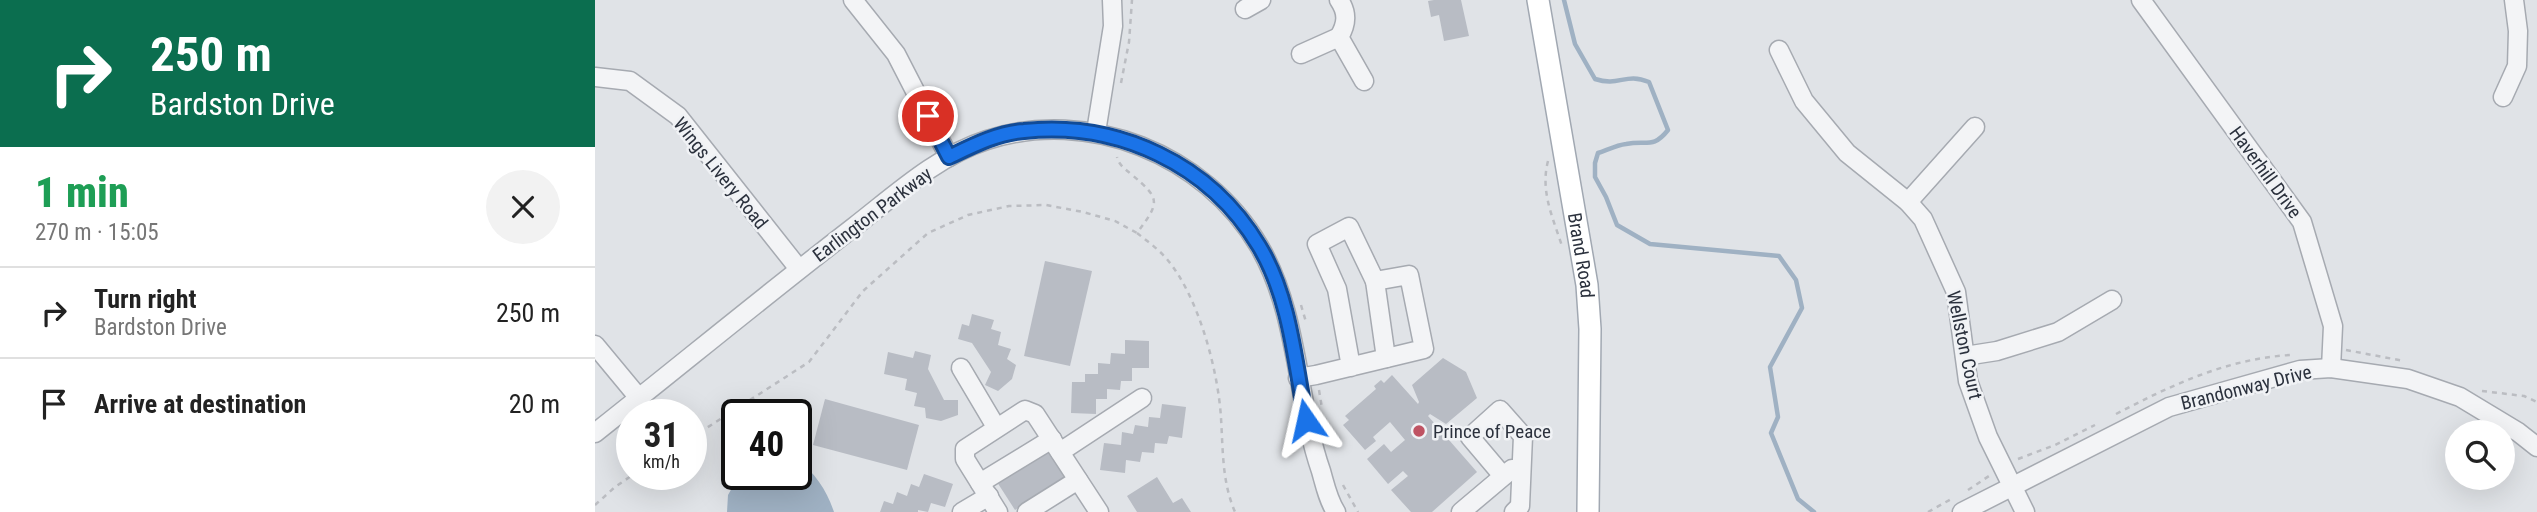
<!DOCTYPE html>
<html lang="en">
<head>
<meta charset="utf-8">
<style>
  :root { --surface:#fff; --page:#f2f2f2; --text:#222; --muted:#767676; --line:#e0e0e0 }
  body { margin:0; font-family:"Roboto Condensed",sans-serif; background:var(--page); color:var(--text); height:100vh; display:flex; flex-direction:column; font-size:26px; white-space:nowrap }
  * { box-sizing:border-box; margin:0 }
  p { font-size:23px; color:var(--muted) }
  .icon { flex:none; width:38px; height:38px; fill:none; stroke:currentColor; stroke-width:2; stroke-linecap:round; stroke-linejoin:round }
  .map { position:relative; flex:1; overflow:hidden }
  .panel { display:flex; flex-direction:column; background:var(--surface); width:595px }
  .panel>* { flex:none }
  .top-card { background:#0b6e4f; color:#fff; overflow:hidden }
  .buttons { position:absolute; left:1850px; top:420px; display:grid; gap:14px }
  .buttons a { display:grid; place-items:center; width:70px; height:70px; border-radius:50%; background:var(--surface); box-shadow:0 7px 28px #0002; font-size:35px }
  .speed { position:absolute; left:21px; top:399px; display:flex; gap:14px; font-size:35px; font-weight:700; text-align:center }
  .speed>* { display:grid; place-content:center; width:91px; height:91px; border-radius:50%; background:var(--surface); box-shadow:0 7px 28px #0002; line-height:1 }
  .speed small { font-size:18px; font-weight:400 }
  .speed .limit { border:4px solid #111; border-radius:10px; background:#fff; color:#111 }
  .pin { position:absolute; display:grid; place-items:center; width:60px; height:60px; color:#fff; margin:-30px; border:4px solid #fff; border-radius:50%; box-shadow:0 2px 7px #0007 }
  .me { position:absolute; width:77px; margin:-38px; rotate:349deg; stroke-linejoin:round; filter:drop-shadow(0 0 5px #0008) }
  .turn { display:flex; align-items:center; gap:24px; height:147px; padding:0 35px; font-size:32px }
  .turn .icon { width:91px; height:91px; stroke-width:2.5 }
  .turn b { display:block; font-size:49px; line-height:60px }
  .round { display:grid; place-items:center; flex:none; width:74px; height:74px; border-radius:37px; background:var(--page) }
  .head { display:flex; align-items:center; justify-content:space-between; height:119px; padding:0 35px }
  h1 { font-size:42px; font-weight:800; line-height:52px; color:#1e9e55 }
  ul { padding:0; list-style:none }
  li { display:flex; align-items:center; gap:21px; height:91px; padding:0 35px; border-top:2px solid var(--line) }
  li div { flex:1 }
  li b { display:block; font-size:26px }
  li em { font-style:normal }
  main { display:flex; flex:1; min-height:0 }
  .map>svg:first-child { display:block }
  .water { fill:#9fb1c3 }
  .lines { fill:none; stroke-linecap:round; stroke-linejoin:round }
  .stream { stroke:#9fb1c3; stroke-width:4.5 }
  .building { fill:#b8bcc4 }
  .minor-casing { stroke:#a6aab1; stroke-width:21 }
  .major-casing { stroke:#a1a8b2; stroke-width:24 }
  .path { stroke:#bbbdc2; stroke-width:2.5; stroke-dasharray:5 5; stroke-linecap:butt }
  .minor { stroke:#f3f4f6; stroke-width:18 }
  .major { stroke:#fff; stroke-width:21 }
  .route-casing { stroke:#114b97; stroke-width:18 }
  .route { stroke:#1a73e8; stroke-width:12 }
  .poi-dot { fill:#bf5363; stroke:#f0f2f5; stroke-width:2.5 }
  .labels { text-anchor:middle; stroke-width:5; stroke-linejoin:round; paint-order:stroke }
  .street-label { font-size:19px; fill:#2b313d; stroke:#f0f2f5 }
  .poi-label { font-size:19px; fill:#2b313d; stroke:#f0f2f5; text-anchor:start }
</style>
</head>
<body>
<main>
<section class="panel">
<div class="top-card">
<div class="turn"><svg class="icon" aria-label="right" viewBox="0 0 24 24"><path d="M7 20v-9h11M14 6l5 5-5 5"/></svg><div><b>250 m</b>Bardston Drive</div></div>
</div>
<div class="head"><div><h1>1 min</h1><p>270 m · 15:05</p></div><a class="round"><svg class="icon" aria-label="close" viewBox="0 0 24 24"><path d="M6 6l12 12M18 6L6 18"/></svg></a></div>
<ul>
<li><svg class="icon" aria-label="right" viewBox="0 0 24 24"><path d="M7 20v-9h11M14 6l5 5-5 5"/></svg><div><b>Turn right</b><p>Bardston Drive</p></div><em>250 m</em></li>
<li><svg class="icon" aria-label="arrive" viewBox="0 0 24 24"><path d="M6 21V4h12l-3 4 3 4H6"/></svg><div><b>Arrive at destination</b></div><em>20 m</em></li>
</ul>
</section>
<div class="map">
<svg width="1942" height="512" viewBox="0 0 1942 512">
  <rect width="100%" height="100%" fill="#e0e3e7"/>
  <path class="water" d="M201 459C220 472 232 491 239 512H132L133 495 145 474H201Z"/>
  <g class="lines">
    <path class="stream" d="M969 0 980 44 1000 79C1025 87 1030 72 1054 82L1073 130C1058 149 1052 140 1031 144 1022 145 1012 150 1003 153L1000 163V177L1011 197 1022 225 1055 244 1184 256 1201 280 1207 308 1175 367 1183 417 1176 433 1203 499 1219 512"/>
  </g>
  <g class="building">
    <polygon points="839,0 866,0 874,36 849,41 844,15 836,17 833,1"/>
    <polygon points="450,261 497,271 475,366 429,356"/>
    <polygon points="377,314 399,320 396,329 406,332 403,345 416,349 412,359 421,365 417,379 403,391 390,385 396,372 377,343 363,339 367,324 374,326"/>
    <polygon points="530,340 554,341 554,368 537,368 537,381 526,381 525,390 512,389 512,399 501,399 501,414 476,413 477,382 490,382 490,374 503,374 503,363 515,364 516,353 530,354"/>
    <polygon points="320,351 336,355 333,369 349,400 363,400 363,415 346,421 331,418 330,408 319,406 322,393 310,390 312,379 289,374 293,352 318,358"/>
    <polygon points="848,358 871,372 882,398 851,424 835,414 833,416 882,472 837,512 816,512 796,490 813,476 808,471 793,484 772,459 789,444 796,452 810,440 795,422 778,437 781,441 770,450 748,425 754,420 750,416 781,389 779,386 786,380 789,383 797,375 823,404 824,402 817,385"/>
    <polygon points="230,399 324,425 312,470 218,445"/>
    <polygon points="567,404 591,407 587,438 574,436 572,444 560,443 559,453 547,452 545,462 531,460 530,473 505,470 509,443 526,445 527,432 538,434 540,425 553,427 554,417 565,418"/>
    <polygon points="453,451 470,478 420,510 402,482"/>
    <polygon points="329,474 358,484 350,507 336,503 333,512 323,510 323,512 285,512 289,501 298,504 302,492 312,496 316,484 324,487"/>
    <polygon points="562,477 578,503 587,498 596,512 542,512 532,496"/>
  </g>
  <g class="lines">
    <g class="minor-casing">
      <g id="minor">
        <polyline points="258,0 301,54 354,157"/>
        <path d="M744 0C753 13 752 24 744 37L769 81"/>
        <polyline points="1546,0 1707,222 1738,326 1736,368"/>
        <polyline points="650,9 666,0"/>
        <polyline points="1184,50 1209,101 1252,153 1313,202 1328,219 1361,292 1373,381 1393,437 1430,512"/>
        <polyline points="706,54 744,37"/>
        <polyline points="0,77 35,81 83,116 204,269"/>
        <polyline points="1908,97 1922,66 1923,31 1919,0"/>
        <polyline points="501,132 518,26 517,0"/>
        <polyline points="1313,202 1380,127"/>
        <polyline points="780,281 791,358"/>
        <polyline points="0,345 44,398"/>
        <polyline points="1370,356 1402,351 1463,332 1517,300"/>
        <polyline points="366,368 401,427"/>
        <polyline points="703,378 721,375 829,349 814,275 780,281 754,227 722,244 742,289 756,367"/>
        <path d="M0 433C87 364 172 294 260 226 300 195 342 156 392 140 493 107 610 154 664 246 704 314 701 399 726 471 730 485 733 500 741 512"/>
        <polyline points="465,452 547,398"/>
        <polyline points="908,476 875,437 905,410 928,436 925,506 919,512"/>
        <polyline points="385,483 457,439"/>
        <polyline points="367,512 394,496"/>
        <polyline points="403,512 370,459 370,449 430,410 440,414 504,512"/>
        <polyline points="432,512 483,480"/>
        <polyline points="866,512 917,469"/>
        <polyline points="1367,512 1574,407 1705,370 1736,368 1813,379 1865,397 1923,432 1942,447"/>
      </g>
    </g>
    <g class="major-casing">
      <g id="major">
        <path id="s1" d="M943 0 992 285 995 329 993 512"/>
      </g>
    </g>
    <g class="path">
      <polyline points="526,83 534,42 537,0"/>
      <path d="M953 161C945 191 958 218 967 246"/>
      <path d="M542 233C552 241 562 248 571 258 603 295 623 369 626 418 628 450 627 482 640 512"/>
      <polyline points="706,305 711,322"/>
      <polyline points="1751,350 1809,361"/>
      <polyline points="724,390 727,408"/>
      <polyline points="1887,391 1929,396 1942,402"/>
      <path d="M1521 414C1577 385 1631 359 1695 355"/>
      <path d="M96 438 214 362 268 291 333 233 373 215 414 206 451 205 488 212 520 221 542 233C565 202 566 199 536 174 529 168 524 165 522 157"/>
      <polyline points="1423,459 1460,445 1500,425"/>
      <polyline points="748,485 763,512"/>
      <polyline points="1373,490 1394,476"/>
      <polyline points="0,505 20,487 39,474"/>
      <polyline points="1333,512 1358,498"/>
    </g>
    <use href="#minor" class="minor"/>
    <use href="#major" class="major"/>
  </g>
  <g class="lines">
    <g class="route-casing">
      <path id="route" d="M333 116 354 157C377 146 402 133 429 131 523 121 615 164 664 246 695 297 700 362 711 420"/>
    </g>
    <use href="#route" class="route"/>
  </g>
  <circle class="poi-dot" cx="824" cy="431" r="7"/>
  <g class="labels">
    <g class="street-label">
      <text transform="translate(1671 172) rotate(54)" y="7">Haverhill Drive</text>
      <text transform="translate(126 173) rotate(51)" y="7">Wings Livery Road</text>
      <text transform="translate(277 214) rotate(-37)" y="7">Earlington Parkway</text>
      <text dy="7" stroke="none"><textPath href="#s1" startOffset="259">Brand Road</textPath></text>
      <text transform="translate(1370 345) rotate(78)" y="7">Wellston Court</text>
      <text transform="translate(1651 387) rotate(-14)" y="7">Brandonway Drive</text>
    </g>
    <g class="poi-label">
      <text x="838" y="438">Prince of Peace</text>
    </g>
  </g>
</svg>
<div class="buttons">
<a><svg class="icon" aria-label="search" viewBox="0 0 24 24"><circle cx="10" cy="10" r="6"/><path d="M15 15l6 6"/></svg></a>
</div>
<div class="speed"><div>31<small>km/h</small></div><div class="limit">40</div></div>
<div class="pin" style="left:333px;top:116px;background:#d93025"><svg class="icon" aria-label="arrive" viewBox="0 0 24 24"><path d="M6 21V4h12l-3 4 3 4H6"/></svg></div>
<svg class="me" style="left:711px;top:420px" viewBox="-20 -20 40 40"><path d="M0-17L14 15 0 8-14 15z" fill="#1a73e8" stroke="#fff" stroke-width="4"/></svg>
</div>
</main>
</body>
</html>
